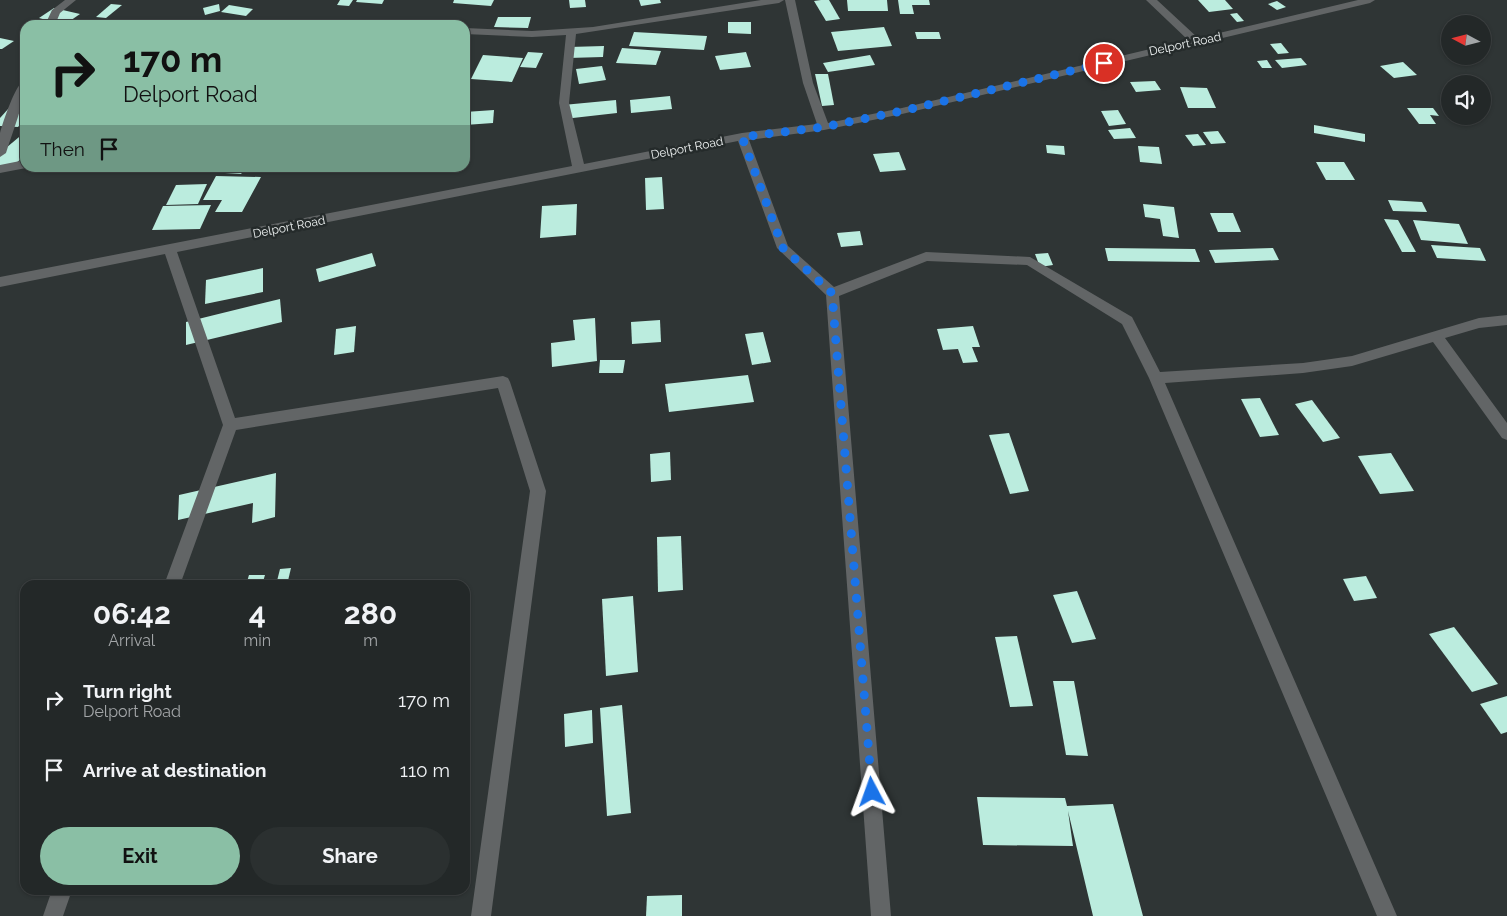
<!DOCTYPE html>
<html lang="en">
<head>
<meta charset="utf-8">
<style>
  :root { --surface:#232828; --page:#2b3030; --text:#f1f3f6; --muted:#a3a6a8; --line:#404445; --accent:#8abfa5 }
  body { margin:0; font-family:Raleway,sans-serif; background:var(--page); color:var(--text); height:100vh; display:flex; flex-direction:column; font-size:19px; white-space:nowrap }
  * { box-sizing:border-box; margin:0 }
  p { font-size:16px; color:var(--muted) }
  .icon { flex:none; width:28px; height:28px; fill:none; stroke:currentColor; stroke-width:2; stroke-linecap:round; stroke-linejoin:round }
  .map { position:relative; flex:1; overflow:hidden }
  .side { position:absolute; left:20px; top:580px; width:450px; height:315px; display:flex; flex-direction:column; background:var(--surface); border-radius:15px; box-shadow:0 1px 4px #0004,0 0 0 1px var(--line) }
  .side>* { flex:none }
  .banner { position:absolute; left:20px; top:20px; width:450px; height:152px; border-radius:15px; box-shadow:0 1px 4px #0004,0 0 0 1px var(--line); background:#8abfa5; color:#111; overflow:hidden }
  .needle { width:32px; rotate:277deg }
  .controls { position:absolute; left:1441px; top:15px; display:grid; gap:10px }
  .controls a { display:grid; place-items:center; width:50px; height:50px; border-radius:50%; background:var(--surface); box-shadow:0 1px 4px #0004,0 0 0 1px var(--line); font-size:25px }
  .pin { position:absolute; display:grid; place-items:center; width:42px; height:42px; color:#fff; margin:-21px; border:2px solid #fff; border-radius:50%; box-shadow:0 1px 5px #0007 }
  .me { position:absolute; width:55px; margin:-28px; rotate:356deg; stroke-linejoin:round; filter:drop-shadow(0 0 4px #0008) }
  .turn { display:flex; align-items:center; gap:18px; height:105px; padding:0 20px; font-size:22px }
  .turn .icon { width:65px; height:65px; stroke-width:2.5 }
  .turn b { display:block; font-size:35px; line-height:42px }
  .then { display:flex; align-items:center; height:48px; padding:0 20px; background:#0003; gap:10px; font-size:19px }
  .eta { display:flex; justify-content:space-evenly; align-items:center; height:85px; text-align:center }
  .eta b { font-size:30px; font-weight:700; line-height:35px }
  .primary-button { display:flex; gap:10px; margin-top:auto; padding:10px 20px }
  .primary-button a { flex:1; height:58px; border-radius:30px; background:var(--accent); color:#111; font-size:20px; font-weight:700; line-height:58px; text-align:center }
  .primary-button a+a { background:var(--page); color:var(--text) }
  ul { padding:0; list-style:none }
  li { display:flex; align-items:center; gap:15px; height:70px; padding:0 20px }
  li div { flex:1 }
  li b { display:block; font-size:19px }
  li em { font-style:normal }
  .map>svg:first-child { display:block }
  .building { fill:#bbecde }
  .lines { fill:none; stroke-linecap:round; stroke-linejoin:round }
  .minor { fill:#626566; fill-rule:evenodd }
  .route { stroke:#1a73e8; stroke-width:9; stroke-dasharray:0 16.2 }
  .labels { text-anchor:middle; stroke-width:5; stroke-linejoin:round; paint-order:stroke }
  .far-street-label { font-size:12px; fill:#edf1f1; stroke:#252b2b }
</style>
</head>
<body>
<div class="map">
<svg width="1507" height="916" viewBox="0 0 1507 916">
  <rect width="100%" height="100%" fill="#2f3535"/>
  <g class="building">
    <polygon points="340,0 353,0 349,6 337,5"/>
    <polygon points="357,0 384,0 382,4 356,2"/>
    <polygon points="454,0 494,0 491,6 453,3"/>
    <polygon points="569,0 585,0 586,7 570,8"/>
    <polygon points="639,0 660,0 661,3 641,6"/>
    <polygon points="821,0 829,0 840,19 826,21 814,1"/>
    <polygon points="847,0 887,0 888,11 848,11"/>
    <polygon points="898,0 929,0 930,5 912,5 914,14 900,14"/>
    <polygon points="1198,0 1225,0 1233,9 1209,12"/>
    <polygon points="1277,1 1286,7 1277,10 1268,4"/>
    <polygon points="111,4 122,5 106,18 96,17"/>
    <polygon points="219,4 220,11 205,15 203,8"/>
    <polygon points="229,5 253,9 246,16 221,12"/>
    <polygon points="54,8 80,14 64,25 39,18"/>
    <polygon points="1237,13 1244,21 1237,22 1230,14"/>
    <polygon points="498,17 531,17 528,28 494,27"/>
    <polygon points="283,19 306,24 306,25 276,25"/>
    <polygon points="728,22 751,22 751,34 728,33"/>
    <polygon points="884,27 892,46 838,51 831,32"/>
    <polygon points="634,32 707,36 704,50 629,46"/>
    <polygon points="915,32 939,32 941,39 917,39"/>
    <polygon points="0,38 14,41 2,49 0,49"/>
    <polygon points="1281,43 1289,53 1278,54 1270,44"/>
    <polygon points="604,46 603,57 568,58 569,47"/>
    <polygon points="622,48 661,51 656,65 616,63"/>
    <polygon points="528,52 543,53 536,68 520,67"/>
    <polygon points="746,52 751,67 720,70 715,56"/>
    <polygon points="483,55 523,58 512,82 471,79"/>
    <polygon points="870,55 875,65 828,72 823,63"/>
    <polygon points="1301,58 1307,65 1282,68 1275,60"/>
    <polygon points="1267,60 1272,68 1262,68 1257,61"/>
    <polygon points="1403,62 1417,75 1394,78 1380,66"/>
    <polygon points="602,66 606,80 579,84 576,69"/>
    <polygon points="815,74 828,74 834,105 822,106"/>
    <polygon points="1155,81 1161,90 1136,92 1130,82"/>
    <polygon points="1180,87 1207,88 1216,108 1188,108"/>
    <polygon points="670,96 672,109 631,113 630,100"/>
    <polygon points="616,100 617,113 564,119 563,105"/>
    <polygon points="9,108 25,108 25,119 18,127 0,126 0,118"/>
    <polygon points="1407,108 1433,108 1439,116 1430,115 1436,124 1419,124"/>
    <polygon points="494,110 493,123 465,125 465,112"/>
    <polygon points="1118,110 1126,124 1109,126 1101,111"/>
    <polygon points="1314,125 1365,134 1365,142 1314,133"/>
    <polygon points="1130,128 1136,138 1114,139 1108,130"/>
    <polygon points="1218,131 1226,143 1211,144 1203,132"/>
    <polygon points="25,132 25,155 11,168 0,166 0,153"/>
    <polygon points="1198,134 1206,145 1193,146 1185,135"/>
    <polygon points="1046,145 1064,146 1065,155 1047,153"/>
    <polygon points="1138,146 1159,147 1162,164 1140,162"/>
    <polygon points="899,152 906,170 880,172 873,154"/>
    <polygon points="1316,162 1344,162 1355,180 1326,180"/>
    <polygon points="37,168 72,168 67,173 34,171"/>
    <polygon points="229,168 246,168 241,174 225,173"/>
    <polygon points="216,176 261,177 242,212 215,212 222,200 203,200"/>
    <polygon points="662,177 664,209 646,210 645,178"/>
    <polygon points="207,184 198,204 166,205 176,185"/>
    <polygon points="1388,200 1422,202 1427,212 1393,211"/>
    <polygon points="577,204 576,235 540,238 542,206"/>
    <polygon points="1143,204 1174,207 1179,238 1163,236 1160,219 1145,217"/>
    <polygon points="211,205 200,229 152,230 163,206"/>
    <polygon points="1210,213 1233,213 1241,232 1218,232"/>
    <polygon points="1384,219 1398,220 1416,252 1402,252"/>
    <polygon points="1413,220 1459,224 1468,244 1421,240"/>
    <polygon points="860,231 863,245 841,247 837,233"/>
    <polygon points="1431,245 1480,248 1486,261 1437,258"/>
    <polygon points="1105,248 1195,249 1200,262 1108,261"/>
    <polygon points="1273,248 1279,260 1215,263 1209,250"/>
    <polygon points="372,253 376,266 319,282 316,269"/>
    <polygon points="1048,253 1053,265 1040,267 1035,254"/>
    <polygon points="263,268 263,292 205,304 206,280"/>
    <polygon points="280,299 282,322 186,345 186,322"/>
    <polygon points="595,318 597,361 552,367 551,343 575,340 573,320"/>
    <polygon points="660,320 661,342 632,344 631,322"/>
    <polygon points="356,326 354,352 334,355 336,329"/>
    <polygon points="973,326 980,347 972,347 978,362 963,363 958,349 943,350 937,329"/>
    <polygon points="763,332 771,362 752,365 745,334"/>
    <polygon points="600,360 625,360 623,373 599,373"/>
    <polygon points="748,375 754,402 669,412 665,384"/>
    <polygon points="1260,398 1279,435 1260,437 1241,399"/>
    <polygon points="1312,400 1340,438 1323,442 1295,404"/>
    <polygon points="1009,433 1029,491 1010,494 989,435"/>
    <polygon points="670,452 671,480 651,482 650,454"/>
    <polygon points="1391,453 1414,491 1380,494 1358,456"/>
    <polygon points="276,473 275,517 252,523 253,503 178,520 179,495"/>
    <polygon points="681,536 683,590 658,592 657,537"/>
    <polygon points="291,568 287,585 276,585 280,569"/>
    <polygon points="249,575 265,575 262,585 246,585"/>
    <polygon points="1366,576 1377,598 1354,601 1343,579"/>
    <polygon points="1077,591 1096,639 1072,643 1053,595"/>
    <polygon points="633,596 638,672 606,676 602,599"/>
    <polygon points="1454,627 1498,684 1472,692 1429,634"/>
    <polygon points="1017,636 1033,706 1010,707 995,637"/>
    <polygon points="1053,681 1074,681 1088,756 1066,755"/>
    <polygon points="1507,696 1507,732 1501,734 1480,704"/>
    <polygon points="622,705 631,813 607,816 600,708"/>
    <polygon points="592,710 593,743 565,747 564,714"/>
    <polygon points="977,797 1065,798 1067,806 1113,804 1143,916 1093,916 1068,811 1073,846 983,845"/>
    <polygon points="126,890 164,890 163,895 124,895"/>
    <polygon points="682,895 682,916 646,916 647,896"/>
  </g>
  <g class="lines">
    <g class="minor">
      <polygon points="65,0 76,0 60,13 55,25 45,25 52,10"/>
      <polygon points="761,0 784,0 779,3 576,34 569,103 584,164 742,133 817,124 803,83 785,0 795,0 813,83 828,123 902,108 1188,40 1146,0 1157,0 1198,38 1358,0 1375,0 1370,3 902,114 824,130 749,140 788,246 834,287 926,252 1030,257 1132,317 1160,372 1303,363 1352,356 1479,318 1507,315 1507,325 1479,328 1445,338 1507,423 1507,440 1502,438 1433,342 1352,366 1303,373 1165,383 1397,916 1377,916 1149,378 1122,324 1027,265 927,261 839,296 891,916 871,916 826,295 777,248 738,141 177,252 235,418 503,376 508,378 510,382 546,491 491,916 471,916 530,491 498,388 236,430 180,585 164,585 223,425 165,254 0,287 0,277 572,166 559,103 566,35 532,37 465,34 465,28 532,31 593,27"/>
      <polygon points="396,20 415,23 416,25 392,25 392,21"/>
      <path d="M25 80C25 103 13 130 6 153L0 157C0 149 0 140 0 133 3 122 16 82 25 80Z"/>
      <polygon points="25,160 26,168 0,173 0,165"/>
      <polygon points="52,890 72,890 63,916 43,916"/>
    </g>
  </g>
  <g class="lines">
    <polyline class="route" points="872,792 832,293 783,248 742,137 824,127 902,111 1104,63"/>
  </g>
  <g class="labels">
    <g class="far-street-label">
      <text transform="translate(1185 44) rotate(-12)" y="4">Delport Road</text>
      <text transform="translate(687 148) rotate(-11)" y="4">Delport Road</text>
      <text transform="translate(289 227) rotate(-11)" y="4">Delport Road</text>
    </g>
  </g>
</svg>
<div class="controls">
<a><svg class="needle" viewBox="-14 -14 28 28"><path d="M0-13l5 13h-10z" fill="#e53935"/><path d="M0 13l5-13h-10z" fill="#a3a6a8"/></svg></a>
<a><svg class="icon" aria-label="sound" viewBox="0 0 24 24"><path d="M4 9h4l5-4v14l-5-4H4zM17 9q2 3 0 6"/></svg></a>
</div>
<div class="pin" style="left:1104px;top:63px;background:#d93025"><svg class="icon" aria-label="arrive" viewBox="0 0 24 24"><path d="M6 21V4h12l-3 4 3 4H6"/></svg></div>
<svg class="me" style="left:872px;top:792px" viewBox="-20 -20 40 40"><path d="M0-17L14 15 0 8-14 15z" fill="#1a73e8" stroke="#fff" stroke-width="4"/></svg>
<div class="banner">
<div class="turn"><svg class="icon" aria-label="right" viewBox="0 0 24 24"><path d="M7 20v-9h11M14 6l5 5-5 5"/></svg><div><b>170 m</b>Delport Road</div></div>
<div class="then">Then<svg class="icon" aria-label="arrive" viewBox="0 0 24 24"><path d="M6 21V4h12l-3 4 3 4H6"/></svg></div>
</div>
<section class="side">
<div class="eta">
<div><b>06:42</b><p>Arrival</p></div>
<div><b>4</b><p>min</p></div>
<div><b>280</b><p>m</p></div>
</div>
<ul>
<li><svg class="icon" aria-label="right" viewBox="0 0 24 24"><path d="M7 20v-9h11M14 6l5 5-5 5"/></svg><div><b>Turn right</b><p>Delport Road</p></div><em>170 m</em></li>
<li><svg class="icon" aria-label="arrive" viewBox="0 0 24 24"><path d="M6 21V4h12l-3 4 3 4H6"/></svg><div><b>Arrive at destination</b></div><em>110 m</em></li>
</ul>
<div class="primary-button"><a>Exit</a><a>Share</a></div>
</section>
</div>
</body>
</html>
